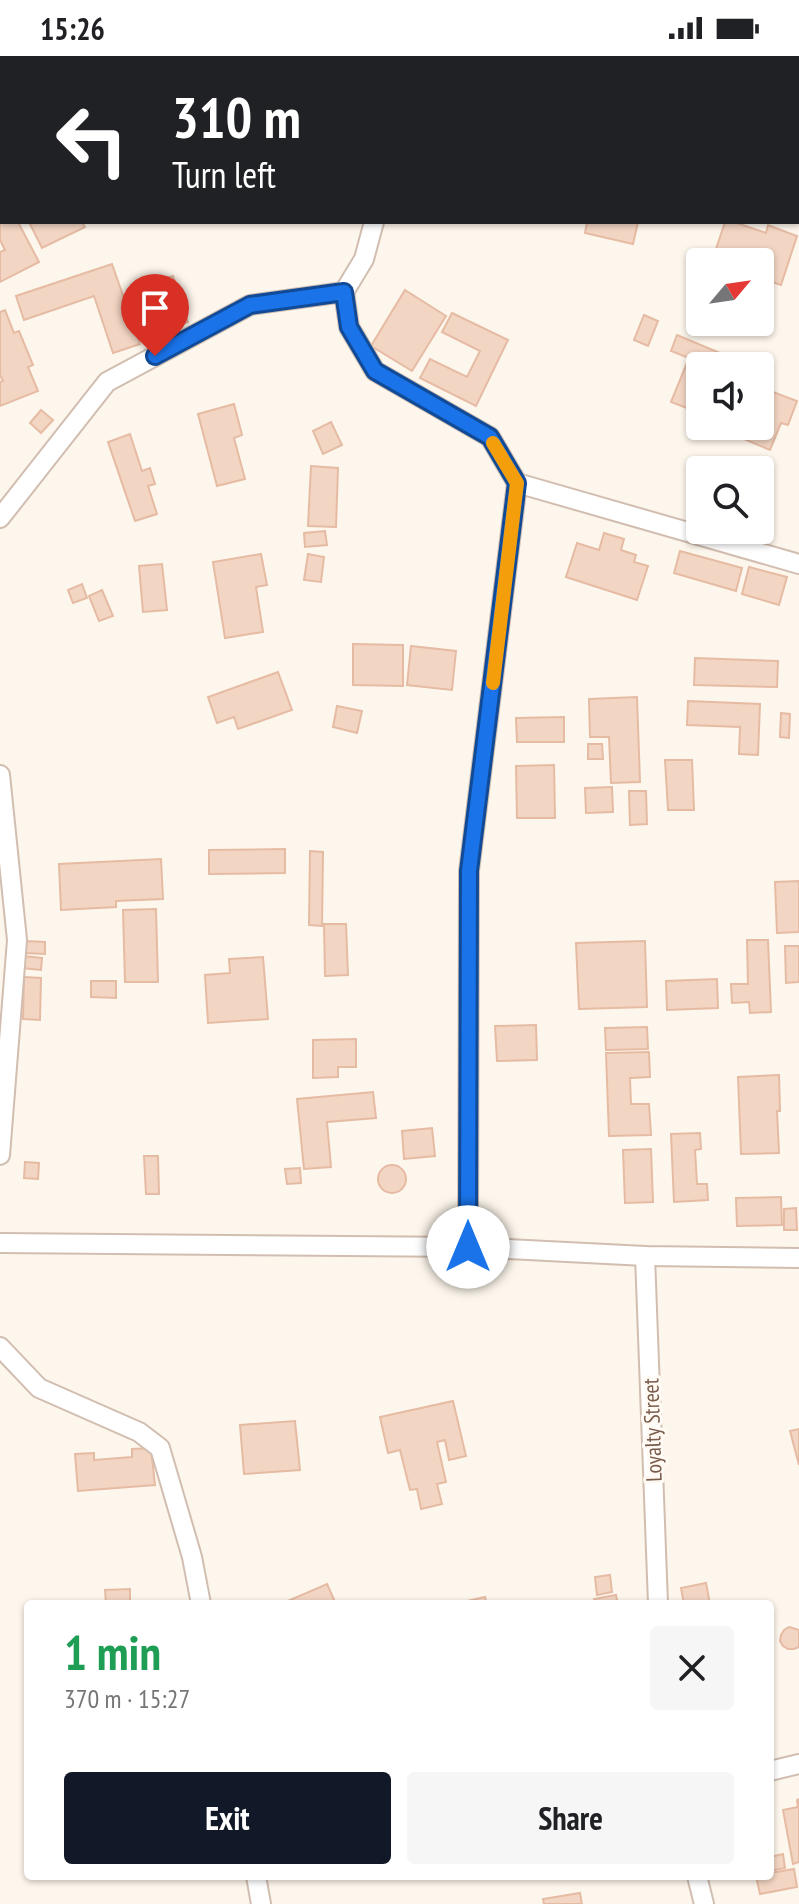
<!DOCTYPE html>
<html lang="en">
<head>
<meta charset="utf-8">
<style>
  :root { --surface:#fff; --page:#f6f6f6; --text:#202124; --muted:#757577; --accent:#111827 }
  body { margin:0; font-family:"PT Sans Narrow",sans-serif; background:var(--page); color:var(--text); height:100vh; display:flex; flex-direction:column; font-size:30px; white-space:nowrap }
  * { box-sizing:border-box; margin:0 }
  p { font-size:26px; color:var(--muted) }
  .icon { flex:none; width:44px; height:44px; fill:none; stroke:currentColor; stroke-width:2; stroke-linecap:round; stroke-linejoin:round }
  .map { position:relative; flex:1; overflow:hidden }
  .drawer { position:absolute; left:24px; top:1544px; width:750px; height:280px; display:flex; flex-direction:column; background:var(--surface); border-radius:8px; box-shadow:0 2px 6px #0004 }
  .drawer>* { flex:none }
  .guide { position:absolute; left:0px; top:0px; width:800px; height:168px; box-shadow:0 2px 6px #0004; background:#202124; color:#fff; overflow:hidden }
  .needle { width:52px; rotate:61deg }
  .controls { position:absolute; left:686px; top:192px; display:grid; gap:16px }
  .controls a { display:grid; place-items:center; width:88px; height:88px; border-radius:8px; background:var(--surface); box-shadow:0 2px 6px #0004; font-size:40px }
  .pin { position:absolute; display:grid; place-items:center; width:68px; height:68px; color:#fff; margin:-82px -34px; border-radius:50% 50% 50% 0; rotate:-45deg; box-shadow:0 0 8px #0007 }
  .pin .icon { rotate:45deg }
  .me { position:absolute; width:88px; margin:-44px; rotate:0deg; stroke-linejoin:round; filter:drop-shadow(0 0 6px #0008) }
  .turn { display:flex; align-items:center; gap:28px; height:168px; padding:0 40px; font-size:36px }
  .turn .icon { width:104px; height:104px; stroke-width:2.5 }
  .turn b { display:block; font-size:56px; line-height:68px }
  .round { display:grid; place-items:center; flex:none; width:84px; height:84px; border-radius:8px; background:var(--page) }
  .headline { display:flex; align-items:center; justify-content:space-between; height:136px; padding:0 40px }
  h1 { font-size:48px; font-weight:700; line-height:60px; color:#1e9e55 }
  .cta { display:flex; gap:16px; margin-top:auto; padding:16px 40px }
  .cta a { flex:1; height:92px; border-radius:8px; background:var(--accent); color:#fff; font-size:32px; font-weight:700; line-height:92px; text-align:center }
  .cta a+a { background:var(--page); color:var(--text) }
  .status { display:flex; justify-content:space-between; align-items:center; height:56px; padding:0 40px; background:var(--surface); direction:ltr }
  .status svg { height:22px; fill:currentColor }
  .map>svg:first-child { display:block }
  .building { fill:#f3d5c3; stroke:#e6bba3; stroke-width:2 }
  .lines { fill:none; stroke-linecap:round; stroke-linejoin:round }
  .street-casing { stroke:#d1beb0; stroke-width:22 }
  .street { stroke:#fff; stroke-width:18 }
  .route-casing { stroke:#114b97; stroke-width:20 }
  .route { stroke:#1a73e8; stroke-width:14 }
  .slow { stroke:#f59e0b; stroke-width:14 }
  .labels { text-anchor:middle; stroke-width:6; stroke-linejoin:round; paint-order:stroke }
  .street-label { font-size:22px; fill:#7a5c4d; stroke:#fffaf3 }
</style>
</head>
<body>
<div class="status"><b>15:26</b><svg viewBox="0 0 49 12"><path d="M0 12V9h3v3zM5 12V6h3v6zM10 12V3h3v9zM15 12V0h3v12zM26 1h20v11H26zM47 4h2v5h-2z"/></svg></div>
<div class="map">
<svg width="799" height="1848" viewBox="0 0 799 1848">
  <rect width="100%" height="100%" fill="#fdf6ec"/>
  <g class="building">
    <polygon points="0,129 2,133 2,166 18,166 39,206 0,226 0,196 5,194 0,184"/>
    <polygon points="29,166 82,166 85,171 42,192"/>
    <polygon points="587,166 638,166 633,188 585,177"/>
    <polygon points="725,166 734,166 766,177 768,169 797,180 781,229 760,222 760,206 712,205"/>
    <polygon points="112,208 140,288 113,297 94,240 24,264 16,240"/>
    <polygon points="173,220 188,266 153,278 137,232"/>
    <polygon points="405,234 446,260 412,315 371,290"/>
    <polygon points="5,254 14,277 19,275 33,309 28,311 38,335 0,350 0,326 3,325 0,319 0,256"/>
    <polygon points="452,257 508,284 476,350 420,322 430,303 467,321 480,295 442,276"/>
    <polygon points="644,259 658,265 648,290 634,284"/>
    <polygon points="677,279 732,302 729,310 700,310 700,357 671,346 689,302 671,295"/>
    <polygon points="760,331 797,345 788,369 781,367 770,394 739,381 743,370 760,370"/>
    <polygon points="234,348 242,379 234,382 245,423 217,430 198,358"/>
    <polygon points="41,354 53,364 41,377 30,367"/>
    <polygon points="331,366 342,389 323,398 313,375"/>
    <polygon points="130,378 142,415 150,412 155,428 148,430 157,458 135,465 108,386"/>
    <polygon points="311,410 338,412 336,471 308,470"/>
    <polygon points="325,475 327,489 305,491 304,477"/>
    <polygon points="604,477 624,483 621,494 636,499 634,506 648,510 637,544 566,521 577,487 599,494"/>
    <polygon points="680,495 742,512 736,535 674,517"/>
    <polygon points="261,498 267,529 256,531 263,576 225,582 213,506"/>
    <polygon points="308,498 324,501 321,526 304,524"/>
    <polygon points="162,508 167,554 143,556 139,510"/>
    <polygon points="749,511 787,521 779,549 742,538"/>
    <polygon points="82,528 87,542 73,547 68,534"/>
    <polygon points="102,534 113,560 99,565 89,540"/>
    <polygon points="353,588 403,589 403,630 353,629"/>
    <polygon points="411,590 456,595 452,634 407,629"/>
    <polygon points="695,602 778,605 777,631 694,629"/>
    <polygon points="278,616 292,654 238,673 234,661 217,667 208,641"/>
    <polygon points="637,641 640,726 611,727 609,681 590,681 589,643"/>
    <polygon points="688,645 760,648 758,699 739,698 740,671 687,669"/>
    <polygon points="337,650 362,655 357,677 333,671"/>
    <polygon points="781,657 790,658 789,682 780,681"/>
    <polygon points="564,661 564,686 517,686 516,662"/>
    <polygon points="588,688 602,688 603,703 588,703"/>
    <polygon points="665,704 692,704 694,754 668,754"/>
    <polygon points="554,709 555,762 517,762 516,710"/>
    <polygon points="612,731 613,756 586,757 585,732"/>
    <polygon points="629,735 646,735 647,768 630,769"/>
    <polygon points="285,793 285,817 209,818 209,794"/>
    <polygon points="310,795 323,796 322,870 309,869"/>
    <polygon points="161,803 163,843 116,845 116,851 61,854 59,808"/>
    <polygon points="799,825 799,876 777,877 775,826"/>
    <polygon points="156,853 158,926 125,926 123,854"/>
    <polygon points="324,868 346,868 348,919 325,920"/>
    <polygon points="747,884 768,884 771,956 750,957 749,946 732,947 731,928 748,928"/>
    <polygon points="25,885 45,886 45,898 24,897"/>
    <polygon points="645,885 647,951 579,953 576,887"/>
    <polygon points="785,890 799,890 799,926 786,927"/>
    <polygon points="23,900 42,902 41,914 22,912"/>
    <polygon points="263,901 268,963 208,967 205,919 230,917 229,903"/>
    <polygon points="24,921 41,922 40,964 23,963"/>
    <polygon points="717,923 718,952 667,954 666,925"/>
    <polygon points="91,925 116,925 116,942 91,941"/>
    <polygon points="536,969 537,1004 497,1005 495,970"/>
    <polygon points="647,971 648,993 606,994 605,972"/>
    <polygon points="356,983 356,1011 338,1011 338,1021 313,1022 313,984"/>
    <polygon points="649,996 650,1021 630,1022 631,1048 649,1048 651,1079 609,1080 606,997"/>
    <polygon points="779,1019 780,1055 777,1055 779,1097 741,1098 738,1021"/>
    <polygon points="373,1036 376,1062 327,1066 331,1111 304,1113 297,1043"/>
    <polygon points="432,1072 435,1100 404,1103 402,1075"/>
    <polygon points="700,1077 701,1093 695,1094 697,1128 707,1128 708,1144 674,1146 671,1078"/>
    <polygon points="651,1093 653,1146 625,1147 623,1094"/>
    <polygon points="144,1100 158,1100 159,1138 146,1138"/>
    <polygon points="25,1106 39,1107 38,1123 24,1122"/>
    <circle cx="392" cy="1123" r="14"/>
    <polygon points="300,1112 301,1127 287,1128 285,1113"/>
    <polygon points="781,1141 782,1169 737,1170 736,1142"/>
    <polygon points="796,1152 797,1174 784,1174 784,1153"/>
    <polygon points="453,1345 466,1400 449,1404 445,1384 437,1386 446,1426 437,1428 442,1448 421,1453 417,1433 410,1434 400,1394 388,1397 380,1361"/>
    <polygon points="295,1365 300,1414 244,1418 240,1369"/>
    <polygon points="799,1373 799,1409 790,1375"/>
    <polygon points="151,1392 155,1429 78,1435 75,1398 94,1397 94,1404 132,1401 132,1393"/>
    <polygon points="610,1519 612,1536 597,1539 595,1521"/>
    <polygon points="706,1527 710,1548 684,1548 681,1532"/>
    <polygon points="327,1528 336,1548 281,1548"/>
    <polygon points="130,1533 130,1548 106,1548 105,1534"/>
    <polygon points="616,1539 618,1548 595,1548 594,1543"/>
    <polygon points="485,1541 487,1548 454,1548"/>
    <polygon points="789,1571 799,1574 799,1591 794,1593 788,1593 783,1590 780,1585 781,1579 784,1574"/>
    <polygon points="799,1743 799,1806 793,1808 783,1754 798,1751 797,1744"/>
    <polygon points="783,1798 785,1812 770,1815 770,1801"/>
    <polygon points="794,1813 797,1831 760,1838 756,1820 770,1820 770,1817"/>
    <polygon points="580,1837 582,1848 544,1848 543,1843"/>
  </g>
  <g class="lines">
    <g class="street-casing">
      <g id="street">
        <polyline points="402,2 402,0"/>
        <polyline points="344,236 349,271 375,315 490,381 517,427 799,508"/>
        <polyline points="0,462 107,326 250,249 344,236 364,203 374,166"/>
        <polyline points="0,719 17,884 0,1099"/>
        <polyline points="0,1187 468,1191 645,1200 799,1202"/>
        <polyline points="468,1191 469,815 517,427"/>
        <polyline points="645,1200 658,1548"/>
        <polyline points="0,1291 39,1332 139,1376 160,1392 192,1501 201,1548"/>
        <polyline points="770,1715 799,1708"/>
        <polyline points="256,1820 261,1848"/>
        <polyline points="697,1820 704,1848"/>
      </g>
    </g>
    <use href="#street" class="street"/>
  </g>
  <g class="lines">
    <g class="route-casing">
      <polyline id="route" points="155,300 250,249 344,236 349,271 375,315 490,381 517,427 469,815 468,1191"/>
    </g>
    <use href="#route" class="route"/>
    <polyline class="slow" points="493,627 517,427 493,387"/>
  </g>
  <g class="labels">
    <g class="street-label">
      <text transform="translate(652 1374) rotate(-92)" y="8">Loyalty Street</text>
    </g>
  </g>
</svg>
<div class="controls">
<a><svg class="needle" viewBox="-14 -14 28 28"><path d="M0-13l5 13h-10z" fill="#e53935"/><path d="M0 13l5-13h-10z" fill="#757577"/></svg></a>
<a><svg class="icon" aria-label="sound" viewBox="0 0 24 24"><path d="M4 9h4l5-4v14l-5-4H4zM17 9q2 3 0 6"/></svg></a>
<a><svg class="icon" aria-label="search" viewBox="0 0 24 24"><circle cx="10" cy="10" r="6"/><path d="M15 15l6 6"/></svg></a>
</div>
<div class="pin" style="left:155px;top:300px;background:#d93025"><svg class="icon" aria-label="arrive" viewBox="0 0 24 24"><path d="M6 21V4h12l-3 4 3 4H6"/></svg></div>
<svg class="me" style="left:468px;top:1191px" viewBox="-20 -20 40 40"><circle r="19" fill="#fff"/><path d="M0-13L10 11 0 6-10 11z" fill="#1a73e8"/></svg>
<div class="guide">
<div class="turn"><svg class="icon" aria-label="left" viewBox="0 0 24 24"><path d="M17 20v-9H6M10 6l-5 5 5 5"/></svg><div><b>310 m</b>Turn left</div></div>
</div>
<section class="drawer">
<div class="headline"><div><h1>1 min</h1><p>370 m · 15:27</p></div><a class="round"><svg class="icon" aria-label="close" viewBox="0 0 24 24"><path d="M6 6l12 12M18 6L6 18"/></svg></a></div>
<div class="cta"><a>Exit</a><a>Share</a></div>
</section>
</div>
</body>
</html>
